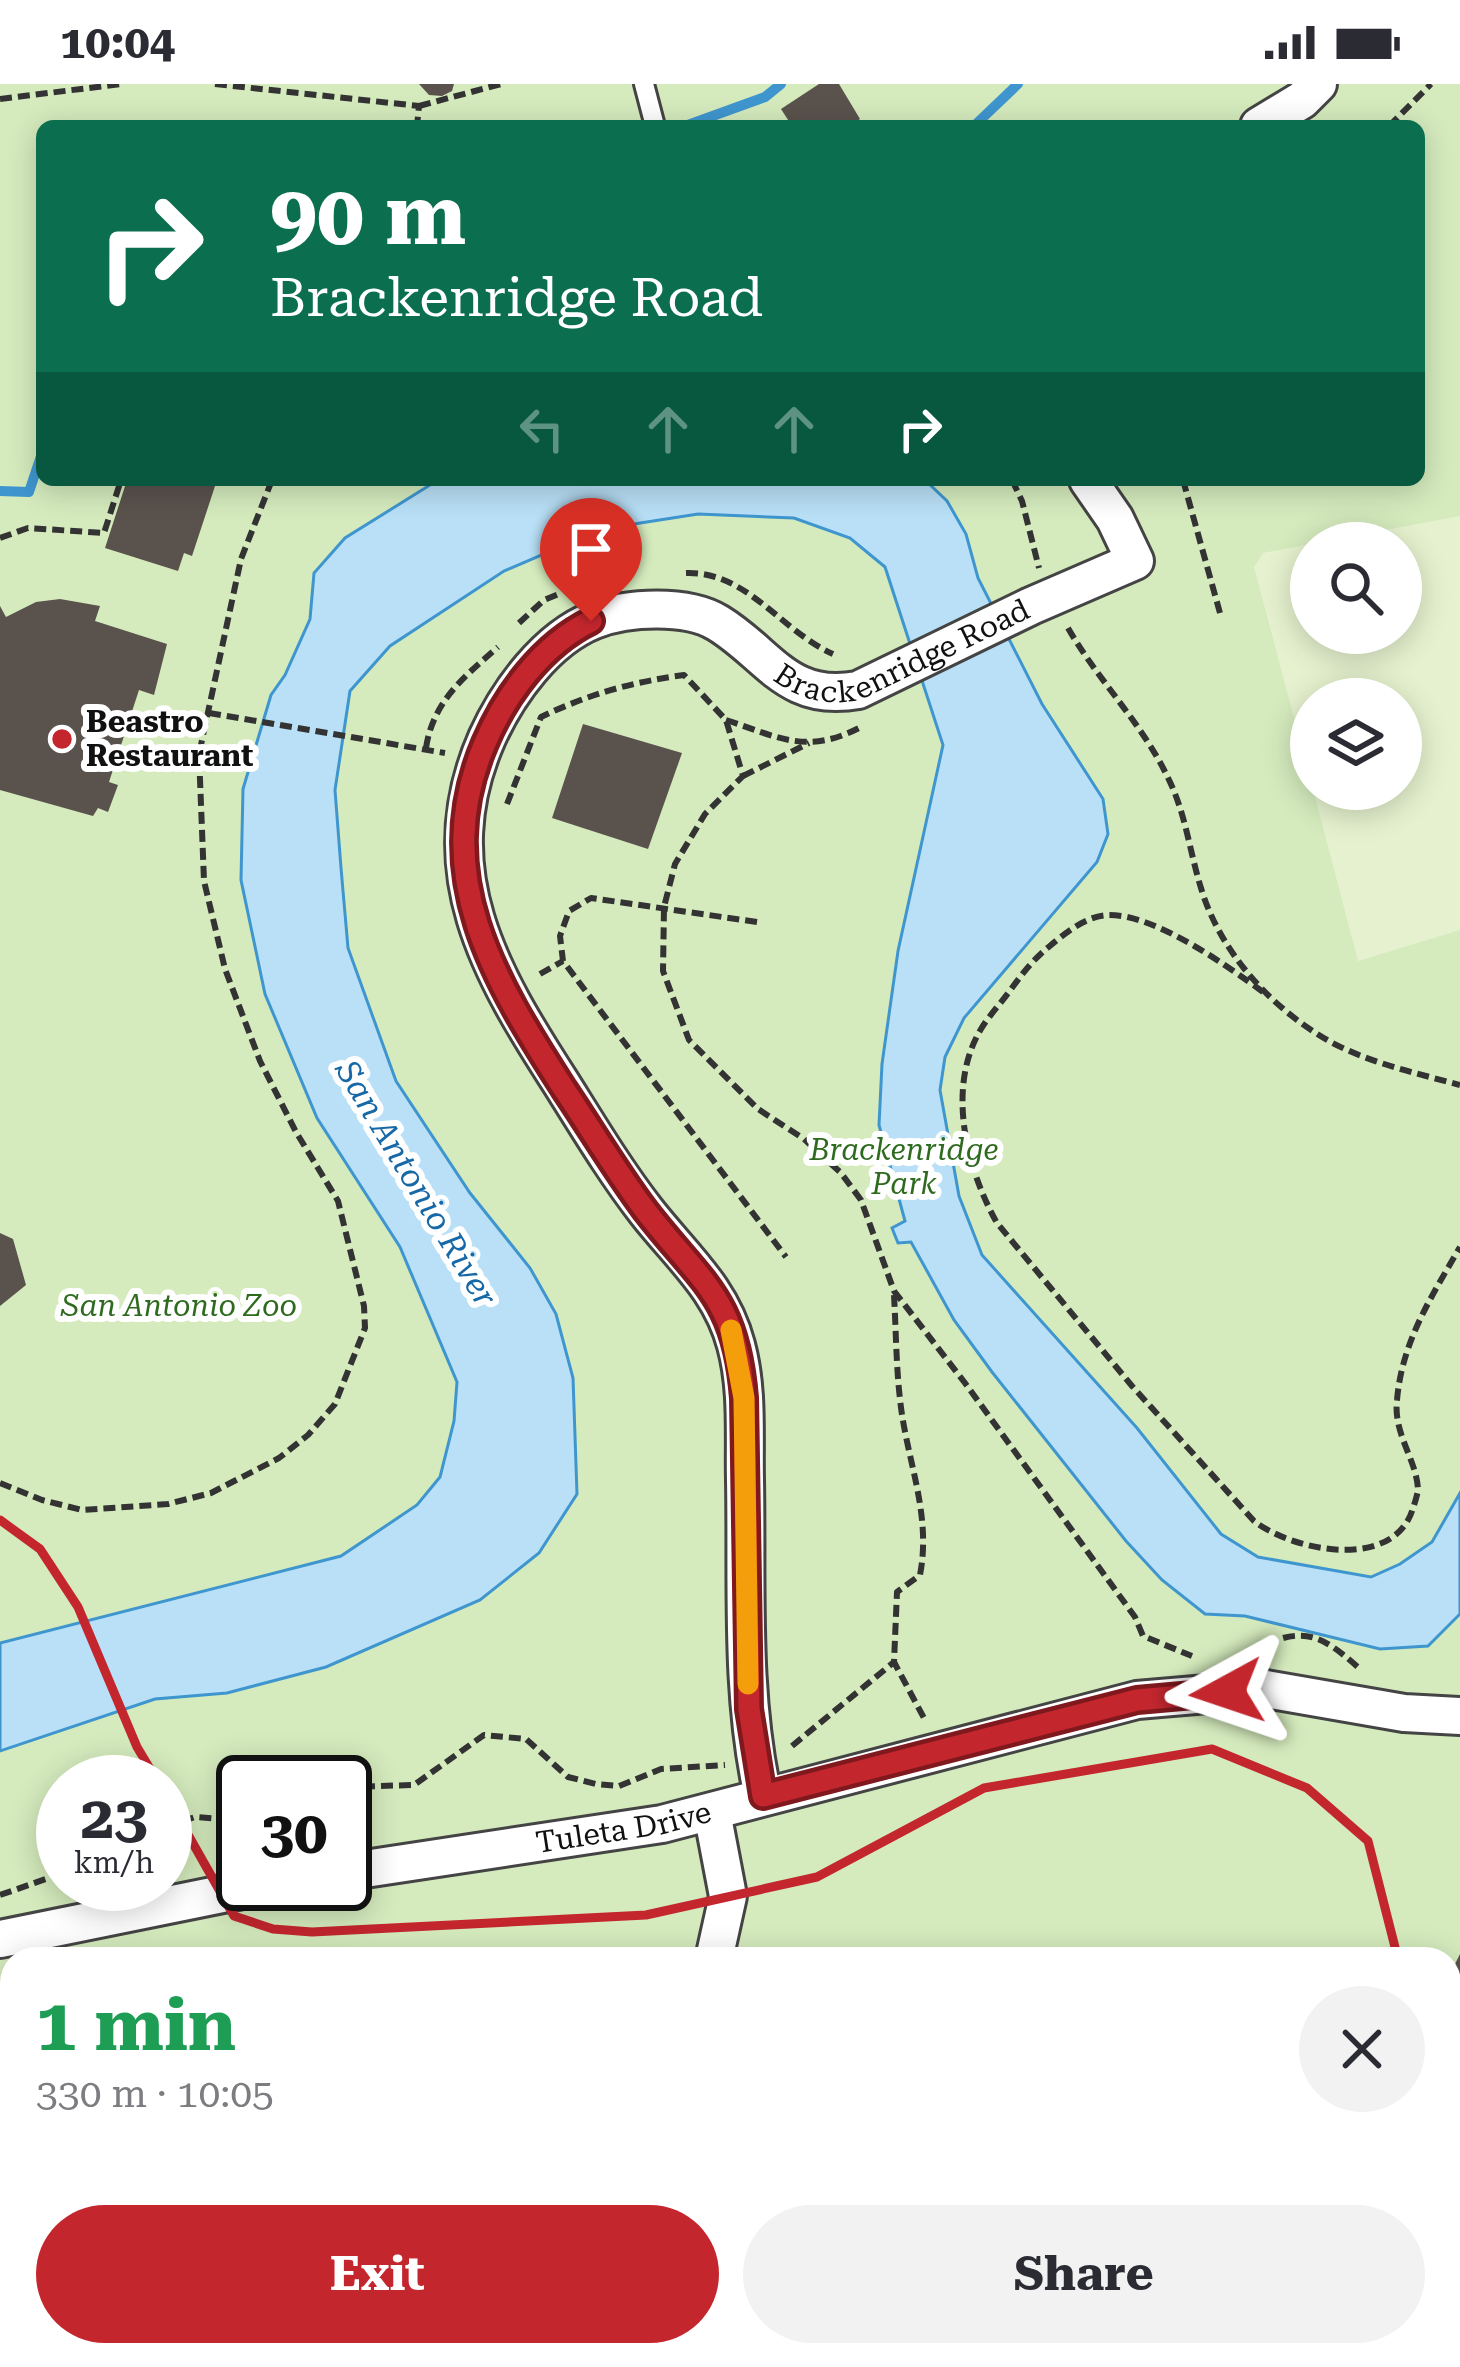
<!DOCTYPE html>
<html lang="en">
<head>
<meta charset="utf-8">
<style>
  :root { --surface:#fff; --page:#f2f2f3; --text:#2b2b33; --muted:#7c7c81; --accent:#c4262e }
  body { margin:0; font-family:"Roboto Serif",serif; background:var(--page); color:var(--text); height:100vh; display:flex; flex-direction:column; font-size:45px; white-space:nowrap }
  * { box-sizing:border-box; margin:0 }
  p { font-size:39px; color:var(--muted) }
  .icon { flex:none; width:66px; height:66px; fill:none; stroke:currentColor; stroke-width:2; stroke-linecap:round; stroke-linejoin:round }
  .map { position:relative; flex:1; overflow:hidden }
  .details { position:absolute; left:0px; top:1863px; width:1461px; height:420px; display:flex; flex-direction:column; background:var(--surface); border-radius:36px 36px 0 0; box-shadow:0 6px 30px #0003 }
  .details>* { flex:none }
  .hud { position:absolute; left:36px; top:36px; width:1389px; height:366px; border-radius:18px; box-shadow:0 6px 30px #0003; background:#0b6e4f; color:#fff; overflow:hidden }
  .controls { position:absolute; left:1290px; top:438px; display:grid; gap:24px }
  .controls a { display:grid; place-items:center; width:132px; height:132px; border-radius:50%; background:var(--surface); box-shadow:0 6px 30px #0003; font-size:60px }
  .speed { position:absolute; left:36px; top:1671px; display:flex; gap:24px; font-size:60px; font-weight:700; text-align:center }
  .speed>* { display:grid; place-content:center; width:156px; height:156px; border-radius:50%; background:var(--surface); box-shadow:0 6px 30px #0003; line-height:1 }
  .speed small { font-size:30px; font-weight:400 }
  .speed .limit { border:6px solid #111; border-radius:18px; background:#fff; color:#111 }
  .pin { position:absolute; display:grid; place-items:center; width:102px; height:102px; color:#fff; margin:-123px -51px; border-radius:50% 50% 50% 0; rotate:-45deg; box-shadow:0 0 12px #0007 }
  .pin .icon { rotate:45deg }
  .me { position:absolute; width:132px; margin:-66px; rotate:265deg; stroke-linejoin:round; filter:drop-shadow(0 0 9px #0008) }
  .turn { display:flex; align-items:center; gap:42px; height:252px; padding:0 36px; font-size:54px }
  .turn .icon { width:156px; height:156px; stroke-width:2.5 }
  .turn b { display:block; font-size:84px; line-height:102px }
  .lanes { display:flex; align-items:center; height:114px; padding:0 36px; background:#0003; justify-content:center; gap:60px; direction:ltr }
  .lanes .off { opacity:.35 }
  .round { display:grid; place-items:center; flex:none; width:126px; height:126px; border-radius:63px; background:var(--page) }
  .overview { display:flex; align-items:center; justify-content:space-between; height:204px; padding:0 36px }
  h1 { font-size:72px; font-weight:700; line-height:90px; color:#1e9e55 }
  .cta { display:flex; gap:24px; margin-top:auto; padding:24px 36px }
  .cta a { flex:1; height:138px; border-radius:72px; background:var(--accent); color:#fff; font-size:48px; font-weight:700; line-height:138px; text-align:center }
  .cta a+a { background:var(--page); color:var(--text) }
  .status { display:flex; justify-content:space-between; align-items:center; height:84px; padding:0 60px; background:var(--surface); direction:ltr }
  .status svg { height:33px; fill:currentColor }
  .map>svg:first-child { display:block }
  .green { fill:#d5ebbd; fill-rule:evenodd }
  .pitch { fill:#e6f2cf }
  .water { fill:#b9e0f7; stroke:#3f96cf; stroke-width:3 }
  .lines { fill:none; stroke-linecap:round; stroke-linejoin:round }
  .stream { stroke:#3f96cf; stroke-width:10 }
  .building { fill:#5a524d }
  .lane-casing { stroke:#444; stroke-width:24 }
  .street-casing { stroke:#444; stroke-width:42 }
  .path { stroke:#333; stroke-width:6; stroke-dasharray:12 6; stroke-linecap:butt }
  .lane { stroke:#fff; stroke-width:18 }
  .street { stroke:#fff; stroke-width:36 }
  .rail { stroke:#c4262e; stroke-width:9 }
  .route-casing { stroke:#7f191e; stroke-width:30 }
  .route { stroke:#c4262e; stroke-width:21 }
  .slow { stroke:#f59e0b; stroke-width:21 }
  .poi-dot { fill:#c4262e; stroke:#fff; stroke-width:4.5 }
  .labels { text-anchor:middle; stroke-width:12; stroke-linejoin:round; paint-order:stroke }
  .street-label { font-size:30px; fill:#111; stroke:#fff }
  .poi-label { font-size:30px; font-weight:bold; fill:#111; stroke:#fff; text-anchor:start }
  .park-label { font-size:30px; font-style:italic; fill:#2f6b1f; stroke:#fff }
  .water-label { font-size:33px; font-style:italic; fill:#1768a6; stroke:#fff }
</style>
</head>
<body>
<div class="status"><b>10:04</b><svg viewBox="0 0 49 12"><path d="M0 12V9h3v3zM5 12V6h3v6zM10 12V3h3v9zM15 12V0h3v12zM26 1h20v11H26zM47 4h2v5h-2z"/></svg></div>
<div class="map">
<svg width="1460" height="2283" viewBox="0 0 1460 2283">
  <rect width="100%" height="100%" fill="#fffdf5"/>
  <path class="green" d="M0 0H1460V2283H0ZM42 42H1419V396H42ZM1311 459H1401V549H1311ZM1311 615H1401V705H1311ZM63 1698H165V1800H63ZM243 1698H345V1800H243ZM12 1875H1449V2271H12Z"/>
  <polygon class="pitch" points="1460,432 1460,846 1358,877 1313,705 1401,705 1401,615 1311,615 1311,698 1254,483 1263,469 1311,460 1311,549 1401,549 1401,459 1315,459"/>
  <polygon class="water" points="438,396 925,396 947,417 966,450 978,494 1042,620 1103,715 1108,750 1097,778 964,934 945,973 940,1006 959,1112 982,1171 1137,1344 1221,1450 1258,1473 1371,1493 1400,1480 1432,1458 1460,1409 1460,1530 1428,1562 1380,1565 1245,1532 1205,1530 1162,1496 1126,1457 992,1288 954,1236 911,1158 898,1159 892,1144 905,1137 879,1041 882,980 898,867 943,661 885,483 850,454 794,434 698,430 602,445 504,487 390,562 350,607 335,706 341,784 348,864 396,997 470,1109 530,1184 556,1230 573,1294 577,1410 539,1469 480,1516 326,1583 227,1609 155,1615 0,1667 0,1559 341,1472 417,1421 440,1393 454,1337 457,1298 400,1163 317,1034 265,910 241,796 243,705 271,611 285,591 310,535 314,489 345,454"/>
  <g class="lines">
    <g class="stream">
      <polyline points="685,42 765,13 781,0"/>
      <polyline points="974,42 1018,0"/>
      <polyline points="0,407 29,408 42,369"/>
    </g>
  </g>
  <g class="building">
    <polygon points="419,0 454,0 452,7 442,12 429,11"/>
    <polygon points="819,0 839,0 860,35 849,42 792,42 781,25"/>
    <polygon points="127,396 217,396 192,472 184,469 178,487 105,464"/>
    <polygon points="60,515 100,522 95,537 167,560 154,611 139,606 109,698 118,701 108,728 98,724 93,732 0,706 0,522 6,533 36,518"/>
    <polygon points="583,640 682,669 648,765 552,734"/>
    <polygon points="0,1149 13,1155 26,1201 0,1222"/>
    <polygon points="1460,1870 1460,2283 1227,2283 1233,2271 1449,2271 1449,1892"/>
  </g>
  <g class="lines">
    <g class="lane-casing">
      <polyline id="lane" points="644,0 655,42"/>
    </g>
    <g class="street-casing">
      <g id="street">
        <polyline points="1259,42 1302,16 1318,0"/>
        <path id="s1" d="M763 1712C740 1609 747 1502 745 1396 744 1351 748 1305 736 1261 721 1204 681 1172 646 1127 615 1087 588 1042 561 999 490 889 429 786 487 654 508 608 546 555 594 536 627 523 687 520 718 539 769 570 787 619 858 606L1031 522 1135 477 1115 435 1088 396"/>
        <polyline points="712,1728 728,1812 714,1875"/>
        <path id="s2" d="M345 1788 662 1740 1137 1616 1266 1605 1404 1629 1460 1632"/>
        <polyline points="0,1855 272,1800"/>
        <polyline points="621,2283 623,2271"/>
      </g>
    </g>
    <g class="path">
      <polyline points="215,0 419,22 417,42"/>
      <polyline points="0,15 121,0"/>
      <polyline points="419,22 501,0"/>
      <polyline points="1389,42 1431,0"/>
      <polyline points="1012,396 1022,417 1039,484"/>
      <polyline points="1183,396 1220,529"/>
      <polyline points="0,454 28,444 104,449 121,396"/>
      <path d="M686 489C747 487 781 547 833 570"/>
      <polyline points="519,539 544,516 561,509"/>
      <path d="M1068 544C1099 598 1144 641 1170 698 1186 732 1190 769 1201 804 1220 868 1271 924 1329 957 1369 979 1416 989 1460 1001"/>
      <polyline points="209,629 445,669"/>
      <path d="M726 636C778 653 806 671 859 644"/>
      <path d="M426 664C433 617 465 592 498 563"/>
      <polyline points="743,692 809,659"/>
      <path d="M507 720 541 633C589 610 632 598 684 591L726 636 743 692 705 730 675 780 664 823 663 887 689 956 758 1025 804 1055 841 1089 861 1116 894 1207 965 1299 1135 1533 1143 1552 1192 1572"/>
      <polyline points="757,838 591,814 569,827 560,852 563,877 786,1173"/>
      <polyline points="540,890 563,877"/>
      <path d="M1263 908C1226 881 1155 830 1108 831 1084 832 1062 852 1045 866 1030 879 1020 893 1009 908 1000 920 989 932 981 945 946 1003 966 1084 997 1139L1132 1302 1254 1437C1294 1468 1395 1487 1413 1424 1414 1422 1418 1408 1418 1406 1417 1376 1393 1350 1397 1316 1402 1257 1432 1212 1460 1163"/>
      <path d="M894 1211C896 1245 896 1281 900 1315 906 1375 932 1429 920 1491L897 1508 894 1578 925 1636"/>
      <polyline points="0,1399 42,1416 82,1426 168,1420 211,1409 279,1374 308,1351 335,1320 365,1244 364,1222 338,1117 296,1048 260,977 225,885 204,797 199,670 241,475 272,396"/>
      <path d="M1250 1568C1301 1541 1319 1548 1360 1585"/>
      <polyline points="792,1662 894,1578"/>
      <polyline points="345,1703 414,1701 484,1651 526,1655 568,1693 596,1700 619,1702 661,1685 725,1681"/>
      <polyline points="165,1743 195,1733 243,1737"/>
      <polyline points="0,1811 63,1789"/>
      <polyline points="0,2001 12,2030"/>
      <polyline points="75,2271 78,2283"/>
    </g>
    <use href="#lane" class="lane"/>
    <use href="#street" class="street"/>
    <g class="rail">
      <polyline points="0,1436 40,1465 78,1523 137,1663 158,1698"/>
      <polyline points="165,1710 234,1832 273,1845 312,1848 646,1831 817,1793 984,1704 1212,1665 1307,1704 1368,1757 1398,1875"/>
      <polyline points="1115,2283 1130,2271"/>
    </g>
  </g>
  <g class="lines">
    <g class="route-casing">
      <path id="route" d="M591 537C542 561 506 610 485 659 429 790 494 896 564 1005 591 1045 616 1087 645 1126 701 1199 736 1212 744 1314L749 1625 763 1712 1137 1616 1227 1608"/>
    </g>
    <use href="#route" class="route"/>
    <polyline class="slow" points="731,1246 744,1314 748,1600"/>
  </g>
  <circle class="poi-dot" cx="62" cy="655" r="12"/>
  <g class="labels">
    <g class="street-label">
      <text dy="10" stroke="none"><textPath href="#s1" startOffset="1644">Brackenridge Road</textPath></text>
      <text dy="10" stroke="none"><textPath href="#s2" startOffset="282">Tuleta Drive</textPath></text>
    </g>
    <g class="poi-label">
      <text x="86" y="648">Beastro<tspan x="86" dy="34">Restaurant</tspan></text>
    </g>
    <g class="park-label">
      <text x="904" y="1076">Brackenridge<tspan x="904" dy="34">Park</tspan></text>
      <text x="179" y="1232">San Antonio Zoo</text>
    </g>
    <g class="water-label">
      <text transform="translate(417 1099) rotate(59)" y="12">San Antonio River</text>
    </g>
  </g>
</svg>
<div class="controls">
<a><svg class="icon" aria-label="search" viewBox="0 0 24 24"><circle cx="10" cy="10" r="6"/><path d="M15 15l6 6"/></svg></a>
<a><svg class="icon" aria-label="layers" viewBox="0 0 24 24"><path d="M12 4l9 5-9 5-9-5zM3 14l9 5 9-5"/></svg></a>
</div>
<div class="speed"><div>23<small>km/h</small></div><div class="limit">30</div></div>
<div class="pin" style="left:591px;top:537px;background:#d93025"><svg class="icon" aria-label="arrive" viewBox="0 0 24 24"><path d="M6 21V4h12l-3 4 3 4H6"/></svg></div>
<svg class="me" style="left:1227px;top:1608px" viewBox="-20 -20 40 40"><path d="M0-17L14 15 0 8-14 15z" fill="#c4262e" stroke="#fff" stroke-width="4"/></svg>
<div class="hud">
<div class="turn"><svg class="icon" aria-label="right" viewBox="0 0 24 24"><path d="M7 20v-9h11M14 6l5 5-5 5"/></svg><div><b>90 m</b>Brackenridge Road</div></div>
<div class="lanes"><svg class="icon off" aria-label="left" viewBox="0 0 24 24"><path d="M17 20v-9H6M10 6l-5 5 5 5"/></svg><svg class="icon off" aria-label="ahead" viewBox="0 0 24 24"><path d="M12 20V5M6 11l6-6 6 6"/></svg><svg class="icon off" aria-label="ahead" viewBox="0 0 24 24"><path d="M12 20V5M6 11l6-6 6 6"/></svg><svg class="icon" aria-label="right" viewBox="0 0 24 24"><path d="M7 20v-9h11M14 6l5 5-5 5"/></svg></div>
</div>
<section class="details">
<div class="overview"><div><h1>1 min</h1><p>330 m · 10:05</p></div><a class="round"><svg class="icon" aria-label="close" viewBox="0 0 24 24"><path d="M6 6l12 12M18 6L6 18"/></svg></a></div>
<div class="cta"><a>Exit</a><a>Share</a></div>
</section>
</div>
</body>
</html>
